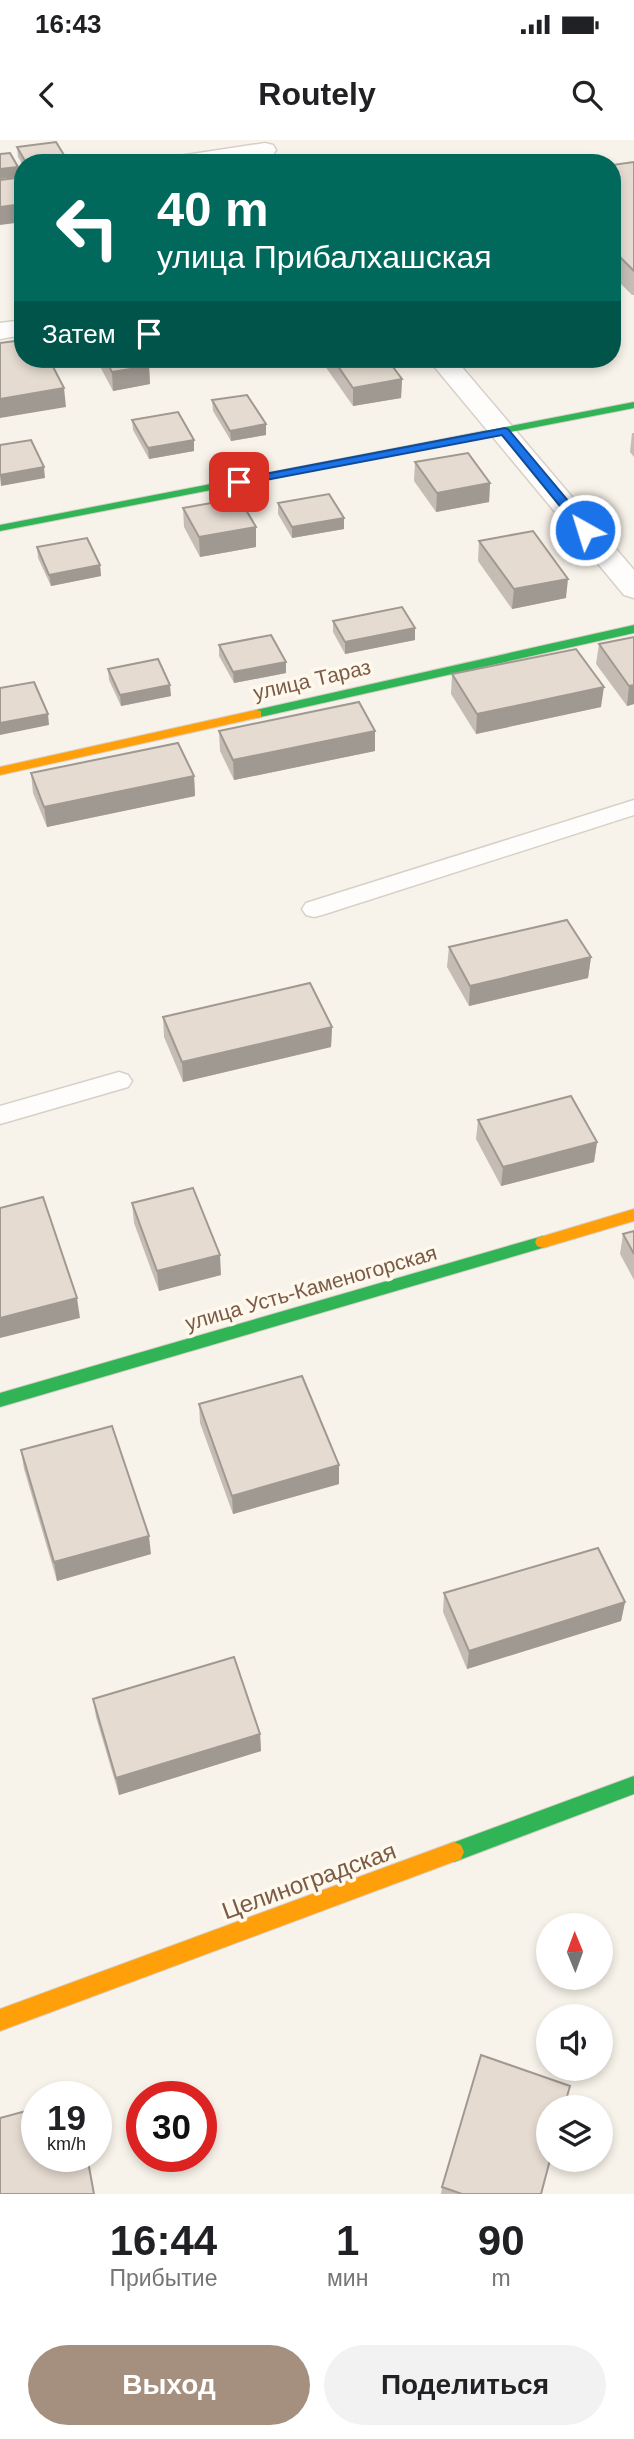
<!DOCTYPE html>
<html lang="ru">
<head>
<meta charset="utf-8">
<style>
  :root { --surface:#fff; --page:#f2f2f2; --text:#202124; --muted:#757577; --accent:#a59080 }
  body { margin:0; font-family:Arial,sans-serif; background:var(--page); color:var(--text); height:100vh; display:flex; flex-direction:column; font-size:26px; white-space:nowrap }
  * { box-sizing:border-box; margin:0 }
  p { font-size:23px; color:var(--muted) }
  .icon { flex:none; width:38px; height:38px; fill:none; stroke:currentColor; stroke-width:2; stroke-linecap:round; stroke-linejoin:round }
  .map { position:relative; height:2054px; overflow:hidden }
  .details { display:flex; flex-direction:column; background:var(--surface); flex:1 }
  .details>* { flex:none }
  .guide { position:absolute; left:14px; top:14px; width:607px; height:214px; border-radius:28px; box-shadow:0 4px 10px #0003; background:#00695c; color:#fff; overflow:hidden }
  .needle { width:46px; rotate:359deg }
  .buttons { position:absolute; left:536px; top:1773px; display:grid; gap:14px }
  .buttons a { display:grid; place-items:center; width:77px; height:77px; border-radius:50%; background:var(--surface); box-shadow:0 4px 10px #0003; font-size:35px }
  .speed { position:absolute; left:21px; top:1941px; display:flex; gap:14px; font-size:35px; font-weight:700; text-align:center }
  .speed>* { display:grid; place-content:center; width:91px; height:91px; border-radius:50%; background:var(--surface); box-shadow:0 4px 10px #0003; line-height:1 }
  .speed small { font-size:18px; font-weight:400 }
  .speed .limit { border:10px solid #d22; background:#fff; color:#111 }
  .pin { position:absolute; display:grid; place-items:center; width:60px; height:60px; color:#fff; margin:-30px; border-radius:14px; box-shadow:0 4px 10px #0006 }
  .me { position:absolute; width:77px; margin:-38px; rotate:321deg; stroke-linejoin:round; filter:drop-shadow(0 0 5px #0008) }
  .turn { display:flex; align-items:center; gap:24px; height:147px; padding:0 28px; font-size:32px }
  .turn .icon { width:91px; height:91px; stroke-width:2.5 }
  .turn b { display:block; font-size:49px; line-height:60px }
  .then { display:flex; align-items:center; height:66px; padding:0 28px; background:#0003; gap:14px; font-size:26px }
  .eta { display:flex; justify-content:space-evenly; align-items:center; height:119px; text-align:center }
  .eta b { font-size:42px; font-weight:600; line-height:49px }
  .action { display:flex; gap:14px; margin-top:auto; padding:14px 28px }
  .action a { flex:1; height:80px; border-radius:42px; background:var(--accent); color:#fff; font-size:28px; font-weight:600; line-height:80px; text-align:center }
  .action a+a { background:var(--page); color:var(--text) }
  .status { display:flex; justify-content:space-between; align-items:center; height:49px; padding:0 35px; background:var(--surface); direction:ltr }
  .status svg { height:19px; fill:currentColor }
  header { display:flex; justify-content:space-between; align-items:center; height:91px; padding:0 28px; background:var(--surface); font-size:32px; font-weight:600 }
  .map>svg:first-child { display:block }
  .lines { fill:none; stroke-linecap:round; stroke-linejoin:round }
  .lane-casing { stroke:#d7d0c8; stroke-width:3 }
  .street-casing { stroke:#d7d0c8; stroke-width:3 }
  .fast-casing { stroke:#d7cfc6; stroke-width:2 }
  .slow-casing { stroke:#d7cfc6; stroke-width:2 }
  .lane { fill:#fefdfc; fill-rule:evenodd }
  .street { fill:#fefdfc; fill-rule:evenodd }
  .fast { fill:#30b455; fill-rule:evenodd }
  .slow { fill:#ff9f0a; fill-rule:evenodd }
  .wall { fill:#c5bcb4 }
  .shaded-wall { fill:#a09992 }
  .building { fill:#e5dbd1; stroke:#a09992; stroke-width:2 }
  .route { fill:#1a73e8; stroke:#114b97; stroke-width:2 }
  .labels { text-anchor:middle; stroke-width:7; stroke-linejoin:round; paint-order:stroke }
  .street-label { font-size:21px; fill:#795b47; stroke:#fff8ec }
  .near-street-label { font-size:24px; fill:#795b47; stroke:#fff8ec }
</style>
</head>
<body>
<div class="status"><b>16:43</b><svg viewBox="0 0 49 12"><path d="M0 12V9h3v3zM5 12V6h3v6zM10 12V3h3v9zM15 12V0h3v12zM26 1h20v11H26zM47 4h2v5h-2z"/></svg></div>
<header><svg class="icon" aria-label="back" viewBox="0 0 24 24"><path d="M15 5l-7 7 7 7"/></svg>Routely<svg class="icon" aria-label="search" viewBox="0 0 24 24"><circle cx="10" cy="10" r="6"/><path d="M15 15l6 6"/></svg></header>
<div class="map">
<svg width="634" height="2054" viewBox="0 0 634 2054">
  <rect width="100%" height="100%" fill="#f8f3ea"/>
  <g class="lines">
    <g class="lane-casing">
      <g id="lane">
        <polygon points="634,660 634,675 322,775 314,777 306,775 302,769 306,763"/>
        <polygon points="119,932 128,935 132,941 128,947 0,984 0,966"/>
      </g>
    </g>
    <g class="street-casing">
      <g id="street">
        <polygon points="265,3 273,5 276,10 273,15 225,23 168,23 171,18 179,16"/>
        <polygon points="23,180 23,195 0,199 0,183"/>
        <polygon points="428,219 455,219 634,430 634,458 624,455"/>
      </g>
    </g>
    <g class="fast-casing">
      <g id="fast">
        <polygon points="634,262 634,268 0,391 0,385"/>
        <polygon points="634,485 634,493 256,578 250,574 256,570"/>
        <polygon points="543,1096 549,1098 551,1102 549,1106 0,1267 0,1253"/>
        <polygon points="634,1636 634,1654 454,1722 447,1719 444,1712 447,1705"/>
      </g>
    </g>
    <g class="slow-casing">
      <g id="slow">
        <polygon points="256,570 261,571 261,577 0,635 0,627"/>
        <polygon points="634,1069 634,1081 543,1108 537,1106 535,1102 537,1098"/>
        <polygon points="454,1702 461,1705 464,1712 461,1719 0,1891 0,1869"/>
      </g>
    </g>
    <use href="#lane" class="lane"/>
    <use href="#street" class="street"/>
    <use href="#fast" class="fast"/>
    <use href="#slow" class="slow"/>
  </g>
  <g class="wall">
    <polygon points="17,7 64,15 65,23 23,23 23,25 18,17"/>
    <polygon points="634,22 634,155 632,155 612,135 612,25"/>
    <polygon points="96,219 145,219 149,226 150,244 113,251"/>
    <polygon points="320,219 387,219 402,239 401,258 353,266"/>
    <polygon points="212,260 266,284 266,295 231,301 213,271"/>
    <polygon points="132,280 194,300 194,311 149,319 133,290"/>
    <polygon points="632,293 634,293 634,317 630,312"/>
    <polygon points="415,322 490,343 489,362 436,372 414,341"/>
    <polygon points="278,363 344,378 344,389 292,398 278,374"/>
    <polygon points="183,368 256,407 200,417 184,387"/>
    <polygon points="479,401 566,458 512,469 478,421"/>
    <polygon points="37,407 100,425 101,436 51,446 38,418"/>
    <polygon points="333,481 415,500 345,514 333,492"/>
    <polygon points="634,497 634,564 627,566 596,524 599,504"/>
    <polygon points="219,505 286,522 286,533 234,543 219,516"/>
    <polygon points="108,529 171,556 121,566 109,540"/>
    <polygon points="452,534 601,567 476,594 451,554"/>
    <polygon points="219,591 375,611 234,640 220,611"/>
    <polygon points="31,633 194,636 195,656 47,687 33,653"/>
    <polygon points="449,807 591,817 588,838 469,866 447,827"/>
    <polygon points="163,877 332,887 331,907 183,942 164,897"/>
    <polygon points="478,980 597,1002 594,1022 501,1046 476,999"/>
    <polygon points="132,1063 221,1135 159,1151 134,1083"/>
    <polygon points="634,1091 634,1140 620,1114 623,1094"/>
    <polygon points="199,1264 339,1325 339,1344 233,1374 200,1283"/>
    <polygon points="21,1310 151,1414 57,1441 24,1329"/>
    <polygon points="444,1453 625,1462 621,1481 467,1529 443,1472"/>
    <polygon points="93,1559 260,1594 261,1611 119,1655 96,1577"/>
    <polygon points="442,2047 542,2054 441,2054"/>
  </g>
  <g class="shaded-wall">
    <polygon points="64,15 65,23 25,23 25,21"/>
    <polygon points="18,27 19,37 0,39 0,29"/>
    <polygon points="23,64 23,82 0,85 0,67"/>
    <polygon points="149,226 150,244 113,251 112,232"/>
    <polygon points="402,239 401,258 353,266 353,248"/>
    <polygon points="64,248 66,267 0,278 0,259"/>
    <polygon points="266,284 266,295 231,301 230,291"/>
    <polygon points="194,300 194,311 149,319 148,308"/>
    <polygon points="44,327 45,338 1,346 0,335"/>
    <polygon points="490,343 489,362 436,372 437,353"/>
    <polygon points="344,378 344,389 292,398 292,387"/>
    <polygon points="256,387 256,407 200,417 199,397"/>
    <polygon points="100,425 101,436 51,446 49,435"/>
    <polygon points="568,439 566,458 512,469 514,449"/>
    <polygon points="415,488 415,500 345,514 345,502"/>
    <polygon points="286,522 286,533 234,543 233,532"/>
    <polygon points="170,545 171,556 121,566 120,555"/>
    <polygon points="634,545 634,564 627,566 629,546"/>
    <polygon points="604,547 601,567 476,594 477,574"/>
    <polygon points="48,574 49,585 0,595 0,583"/>
    <polygon points="375,591 375,611 234,640 233,620"/>
    <polygon points="194,636 195,656 47,687 44,667"/>
    <polygon points="591,817 588,838 469,866 470,846"/>
    <polygon points="332,887 331,907 183,942 182,922"/>
    <polygon points="597,1002 594,1022 501,1046 503,1027"/>
    <polygon points="220,1115 221,1135 159,1151 157,1131"/>
    <polygon points="77,1158 80,1178 0,1198 0,1178"/>
    <polygon points="339,1325 339,1344 233,1374 232,1356"/>
    <polygon points="149,1396 151,1414 57,1441 54,1422"/>
    <polygon points="625,1462 621,1481 467,1529 469,1511"/>
    <polygon points="260,1594 261,1611 119,1655 116,1638"/>
  </g>
  <g class="building">
    <polygon points="56,2 64,15 25,21 17,7"/>
    <polygon points="10,13 18,27 0,29 0,14"/>
    <polygon points="634,22 634,131 614,111 612,111 612,25"/>
    <polygon points="23,37 23,64 0,67 0,40"/>
    <polygon points="23,200 23,219 49,219 64,248 0,259 0,203"/>
    <polygon points="105,219 145,219 149,226 112,232"/>
    <polygon points="333,219 387,219 402,239 353,248"/>
    <polygon points="247,255 266,284 230,291 212,260"/>
    <polygon points="178,272 194,300 148,308 132,280"/>
    <polygon points="31,300 44,327 0,335 0,305"/>
    <polygon points="468,313 490,343 437,353 415,322"/>
    <polygon points="329,354 344,378 292,387 278,363"/>
    <polygon points="239,358 256,387 199,397 183,368"/>
    <polygon points="533,391 568,439 514,449 479,401"/>
    <polygon points="87,398 100,425 49,435 37,407"/>
    <polygon points="402,467 415,488 345,502 333,481"/>
    <polygon points="271,495 286,522 233,532 219,505"/>
    <polygon points="634,497 634,545 629,546 599,504"/>
    <polygon points="576,509 604,547 477,574 452,534"/>
    <polygon points="158,519 170,545 120,555 108,529"/>
    <polygon points="34,542 48,574 0,583 0,548"/>
    <polygon points="359,562 375,591 233,620 219,591"/>
    <polygon points="178,603 194,636 44,667 31,633"/>
    <polygon points="567,780 591,817 470,846 449,807"/>
    <polygon points="310,843 332,887 182,922 163,877"/>
    <polygon points="571,956 597,1002 503,1027 478,980"/>
    <polygon points="193,1048 220,1115 157,1131 132,1063"/>
    <polygon points="43,1057 77,1158 0,1178 0,1068"/>
    <polygon points="634,1091 634,1114 623,1094"/>
    <polygon points="302,1236 339,1325 232,1356 199,1264"/>
    <polygon points="112,1286 149,1396 54,1422 21,1310"/>
    <polygon points="598,1408 625,1462 469,1511 444,1453"/>
    <polygon points="234,1517 260,1594 116,1638 93,1559"/>
    <polygon points="481,1915 570,1946 564,1967 548,1967 548,2020 550,2020 541,2054 462,2054 442,2047"/>
    <polygon points="37,1968 37,2016 87,2016 94,2054 0,2054 0,1978"/>
  </g>
  <polygon class="route" points="505,288 508,289 590,387 590,392 581,392 502,295 239,345 233,342 239,339"/>
  <g class="labels">
    <g class="street-label">
      <text transform="translate(312 540) rotate(-13)" y="7">улица Тараз</text>
      <text transform="translate(311 1148) rotate(-16)" y="7">улица Усть-Каменогорская</text>
    </g>
    <g class="near-street-label">
      <text transform="translate(309 1741) rotate(-20)" y="8">Целиноградская</text>
    </g>
  </g>
</svg>
<div class="buttons">
<a><svg class="needle" viewBox="-14 -14 28 28"><path d="M0-13l5 13h-10z" fill="#e53935"/><path d="M0 13l5-13h-10z" fill="#757577"/></svg></a>
<a><svg class="icon" aria-label="sound" viewBox="0 0 24 24"><path d="M4 9h4l5-4v14l-5-4H4zM17 9q2 3 0 6"/></svg></a>
<a><svg class="icon" aria-label="layers" viewBox="0 0 24 24"><path d="M12 4l9 5-9 5-9-5zM3 14l9 5 9-5"/></svg></a>
</div>
<div class="speed"><div>19<small>km/h</small></div><div class="limit">30</div></div>
<div class="pin" style="left:239px;top:342px;background:#d93025"><svg class="icon" aria-label="arrive" viewBox="0 0 24 24"><path d="M6 21V4h12l-3 4 3 4H6"/></svg></div>
<svg class="me" style="left:585px;top:390px" viewBox="-20 -20 40 40"><circle r="17" fill="#1a73e8" stroke="#fff" stroke-width="3"/><path d="M0-11L8 9 0 5-8 9z" fill="#fff"/></svg>
<div class="guide">
<div class="turn"><svg class="icon" aria-label="left" viewBox="0 0 24 24"><path d="M17 20v-9H6M10 6l-5 5 5 5"/></svg><div><b>40 m</b>улица Прибалхашская</div></div>
<div class="then">Затем<svg class="icon" aria-label="arrive" viewBox="0 0 24 24"><path d="M6 21V4h12l-3 4 3 4H6"/></svg></div>
</div>
</div>
<section class="details">
<div class="eta">
<div><b>16:44</b><p>Прибытие</p></div>
<div><b>1</b><p>мин</p></div>
<div><b>90</b><p>m</p></div>
</div>
<div class="action"><a>Выход</a><a>Поделиться</a></div>
</section>
</body>
</html>
